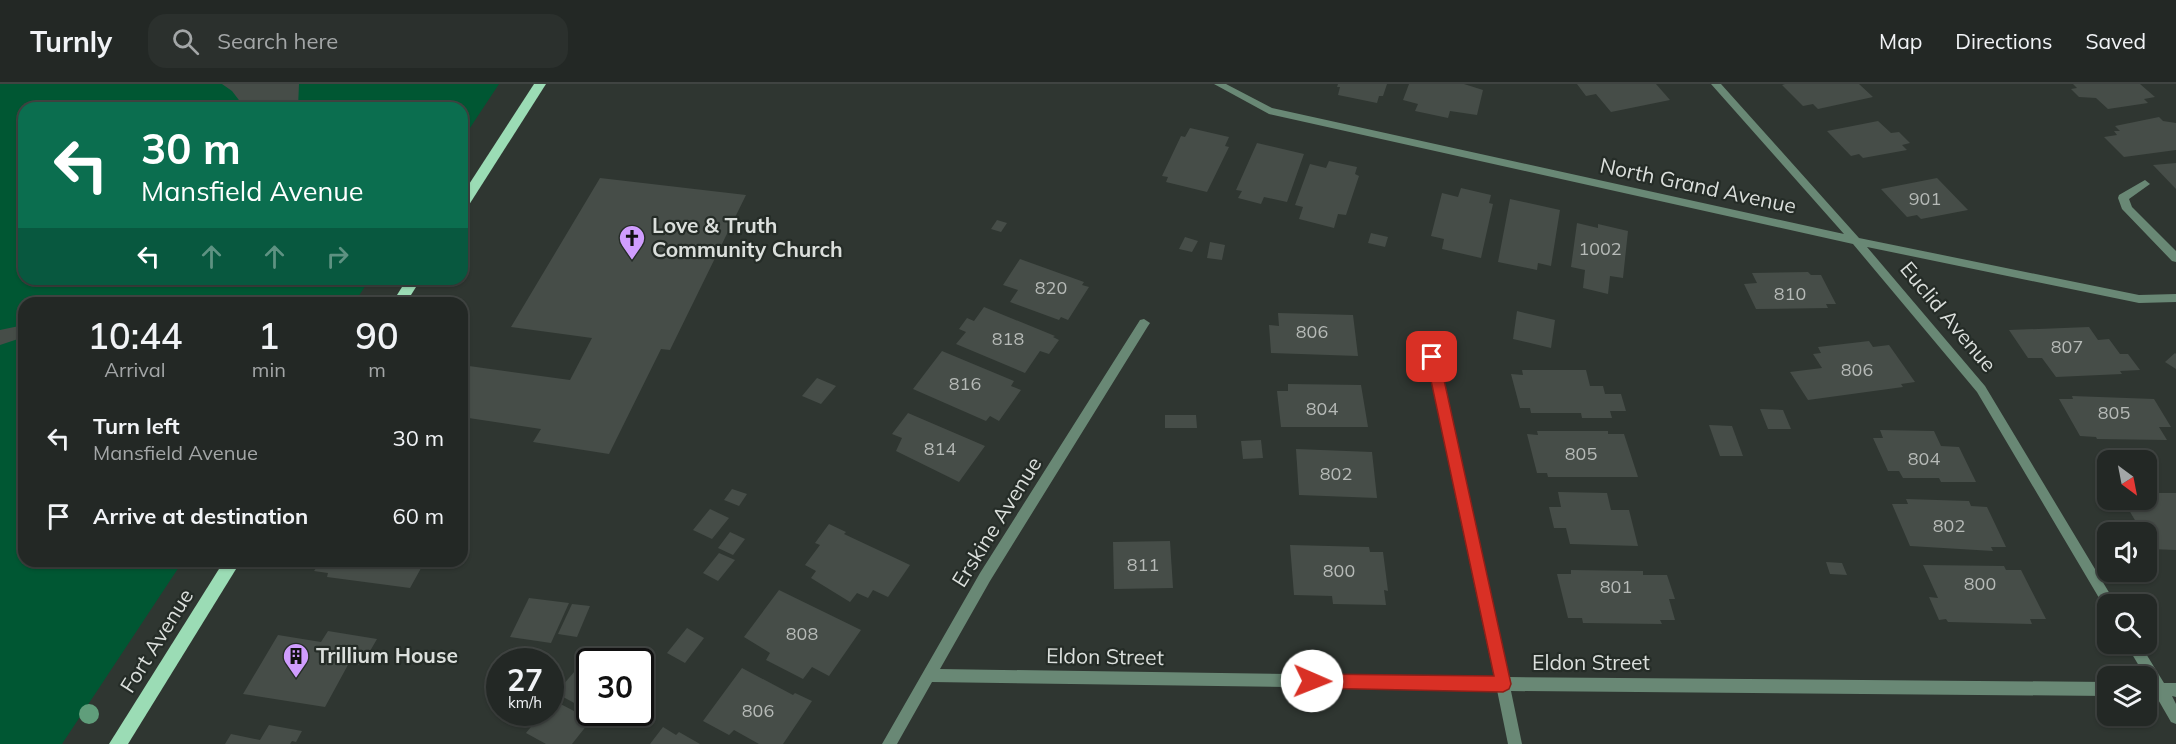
<!DOCTYPE html>
<html lang="en">
<head>
<meta charset="utf-8">
<style>
  :root { --surface:#232825; --page:#2b302d; --text:#f1f3f6; --muted:#a3a6a7; --line:#404442 }
  body { margin:0; font-family:Mulish,sans-serif; background:var(--page); color:var(--text); height:100vh; display:flex; flex-direction:column; font-size:22px; white-space:nowrap }
  * { box-sizing:border-box; margin:0 }
  p { font-size:20px; color:var(--muted) }
  .icon { flex:none; width:33px; height:33px; fill:none; stroke:currentColor; stroke-width:2; stroke-linecap:round; stroke-linejoin:round }
  .map { position:relative; flex:1; overflow:hidden }
  .sheet { position:absolute; left:18px; top:213px; width:450px; height:270px; display:flex; flex-direction:column; background:var(--surface); border-radius:18px; box-shadow:0 2px 4px #0004,0 0 0 2px var(--line) }
  .sheet>* { flex:none }
  .banner { position:absolute; left:18px; top:18px; width:450px; height:183px; border-radius:18px; box-shadow:0 2px 4px #0004,0 0 0 2px var(--line); background:#0b6e4f; color:#fff; overflow:hidden }
  .needle { width:39px; rotate:148deg }
  .buttons { position:absolute; left:2097px; top:366px; display:grid; gap:12px }
  .buttons a { display:grid; place-items:center; width:60px; height:60px; border-radius:12px; background:var(--surface); box-shadow:0 2px 4px #0004,0 0 0 2px var(--line); font-size:30px }
  .speed { position:absolute; left:486px; top:564px; display:flex; gap:12px; font-size:30px; font-weight:700; text-align:center }
  .speed>* { display:grid; place-content:center; width:78px; height:78px; border-radius:50%; background:var(--surface); box-shadow:0 2px 4px #0004,0 0 0 2px var(--line); line-height:1 }
  .speed small { font-size:15px; font-weight:400 }
  .speed .limit { border:3px solid #111; border-radius:9px; background:#fff; color:#111 }
  .pin { position:absolute; display:grid; place-items:center; width:51px; height:51px; color:#fff; margin:-26px; border-radius:12px; box-shadow:0 3px 9px #0006 }
  .me { position:absolute; width:66px; margin:-33px; rotate:91deg; stroke-linejoin:round; filter:drop-shadow(0 0 4px #0008) }
  .turn { display:flex; align-items:center; gap:21px; height:126px; padding:0 24px; font-size:27px }
  .turn .icon { width:78px; height:78px; stroke-width:2.5 }
  .turn b { display:block; font-size:42px; line-height:51px }
  .lanes { display:flex; align-items:center; height:57px; padding:0 24px; background:#0003; justify-content:center; gap:30px; direction:ltr }
  .lanes .off { opacity:.35 }
  .eta { display:flex; justify-content:space-evenly; align-items:center; height:102px; text-align:center }
  .eta b { font-size:36px; font-weight:600; line-height:42px }
  ul { padding:0; list-style:none }
  li { display:flex; align-items:center; gap:18px; height:78px; padding:0 24px }
  li div { flex:1 }
  li b { display:block; font-size:22px }
  li em { font-style:normal }
  header { display:flex; align-items:center; gap:36px; box-sizing:border-box; height:84px; padding:0 30px; background:var(--surface); border-bottom:2px solid var(--line) }
  header strong { font-size:28px }
  nav { display:flex; gap:33px; margin-inline-start:auto; font-size:21px }
  .search { width:420px; height:54px; background:var(--page); display:flex; align-items:center; gap:15px; box-sizing:border-box; padding:0 21px; border-radius:18px; color:var(--muted); font-size:22px }
  .map>svg:first-child { display:block }
  .green { fill:#005733 }
  .building { fill:#464d48 }
  .lines { fill:none; stroke-linecap:round; stroke-linejoin:round }
  .lane { fill:#698875; fill-rule:evenodd }
  .street { fill:#698875; fill-rule:evenodd }
  .primary { fill:#9bdcb5; fill-rule:evenodd }
  .tree { fill:#609e7b }
  .route { fill:#d93025; stroke:#8d1f18; stroke-width:1.5 }
  .labels { text-anchor:middle; stroke-width:4.5; stroke-linejoin:round; paint-order:stroke }
  .number-label { font-size:18px; fill:#b6bab7 }
  .street-label { font-size:21px; fill:#dbdfdc; stroke:#252c27 }
  .poi-label { font-size:21px; font-weight:bold; fill:#dbdfdc; stroke:#252c27; text-anchor:start }
</style>
</head>
<body>
<header>
<strong>Turnly</strong>
<div class="search"><svg class="icon" aria-label="search" viewBox="0 0 24 24"><circle cx="10" cy="10" r="6"/><path d="M15 15l6 6"/></svg>Search here</div>
<nav><a>Map</a><a>Directions</a><a>Saved</a></nav>
</header>
<div class="map">
<svg width="2176" height="660" viewBox="0 0 2176 660">
  <rect width="100%" height="100%" fill="#2f3631"/>
  <polygon class="green" points="0,0 499,0 462,56 462,24 24,24 24,195 370,195 354,219 24,219 24,477 183,477 62,660 0,660"/>
  <g class="building">
    <polygon points="222,0 299,0 298,24 245,24 232,7"/>
    <polygon points="1338,0 1387,0 1383,12 1379,12 1377,19 1338,11 1340,3 1337,3"/>
    <polygon points="1409,0 1464,0 1483,6 1477,31 1450,27 1448,34 1415,27 1418,20 1403,16"/>
    <polygon points="1577,0 1656,0 1670,16 1611,28 1596,10 1586,12"/>
    <polygon points="1785,0 1859,0 1873,13 1818,25 1813,20 1803,22 1782,1"/>
    <polygon points="2073,0 2140,0 2155,13 2144,15 2148,19 2108,25 2096,14 2079,13 2071,5 2077,4"/>
    <polygon points="2159,33 2163,37 2176,39 2176,66 2124,73 2104,53 2117,51 2114,47 2120,47 2115,42"/>
    <polygon points="1878,37 1891,49 1899,48 1910,59 1902,61 1907,66 1863,74 1859,70 1851,72 1827,47"/>
    <polygon points="1190,44 1229,53 1225,62 1229,63 1207,108 1166,98 1168,93 1162,92 1181,52 1185,53"/>
    <polygon points="1257,59 1304,70 1287,118 1264,113 1261,120 1238,114 1242,107 1236,106"/>
    <polygon points="1329,77 1357,83 1355,90 1359,92 1346,131 1338,130 1334,144 1299,135 1303,123 1295,121 1310,80 1326,84"/>
    <polygon points="2176,79 2176,105 2153,81"/>
    <polygon points="600,94 746,111 670,266 661,265 609,370 533,358 541,345 462,333 462,281 570,296 592,254 511,243"/>
    <polygon points="1937,94 1968,126 1921,135 1917,131 1907,133 1881,105"/>
    <polygon points="1461,104 1491,111 1489,119 1493,120 1481,174 1442,165 1444,155 1431,152 1442,109 1458,113"/>
    <polygon points="1510,115 1560,126 1551,182 1538,179 1537,186 1498,178"/>
    <polygon points="997,136 1007,139 1001,148 991,145"/>
    <polygon points="1577,139 1598,144 1598,140 1628,147 1623,194 1610,192 1608,210 1583,204 1585,186 1571,183"/>
    <polygon points="1371,149 1388,153 1385,163 1368,159"/>
    <polygon points="1185,153 1198,157 1192,168 1179,165"/>
    <polygon points="1210,158 1225,161 1222,176 1207,174"/>
    <polygon points="1020,175 1084,198 1082,201 1089,203 1068,236 1061,233 1059,236 1010,218 1018,206 1003,201"/>
    <polygon points="1808,188 1811,191 1821,191 1836,220 1826,220 1828,224 1756,225 1744,200 1757,199 1752,189"/>
    <polygon points="984,223 1055,252 1053,253 1059,256 1049,270 1040,267 1025,289 956,260 966,248 959,245 967,234 974,237"/>
    <polygon points="1517,227 1555,236 1551,264 1513,255"/>
    <polygon points="1278,229 1353,231 1358,272 1271,269 1269,241 1279,242"/>
    <polygon points="24,241 24,253 0,261 0,246"/>
    <polygon points="2089,243 2098,256 2109,255 2120,270 2128,270 2140,286 2120,287 2122,290 2056,293 2042,274 2028,274 2009,246"/>
    <polygon points="1869,257 1873,263 1889,261 1915,298 1901,300 1903,303 1808,316 1790,288 1822,284 1813,270 1821,269 1818,263"/>
    <polygon points="942,267 1014,297 1011,302 1021,306 999,337 990,332 986,337 913,305"/>
    <polygon points="2175,269 2176,270 2176,285 2165,278"/>
    <polygon points="1522,286 1586,286 1590,302 1603,302 1605,310 1621,310 1626,327 1610,327 1612,334 1582,334 1581,329 1531,329 1530,324 1520,324 1511,290 1523,291"/>
    <polygon points="817,294 836,302 821,320 802,312"/>
    <polygon points="1288,300 1361,301 1368,343 1281,343 1277,307 1288,307"/>
    <polygon points="2072,312 2154,315 2171,343 2159,343 2167,356 2097,355 2096,353 2080,352 2059,315 2073,315"/>
    <polygon points="1760,325 1783,326 1791,345 1768,345"/>
    <polygon points="908,329 985,362 959,398 896,367 902,354 892,350"/>
    <polygon points="1165,331 1196,331 1197,344 1165,344"/>
    <polygon points="1709,341 1732,342 1743,372 1720,372"/>
    <polygon points="1880,346 1934,347 1941,362 1959,363 1976,398 1941,398 1939,394 1903,394 1899,387 1888,387 1873,354 1883,354"/>
    <polygon points="1537,347 1608,347 1608,350 1624,350 1638,393 1548,393 1547,389 1537,389 1527,350 1538,351"/>
    <polygon points="1261,356 1263,374 1243,375 1241,357"/>
    <polygon points="1296,365 1372,368 1377,414 1299,411"/>
    <polygon points="732,405 747,410 739,422 724,416"/>
    <polygon points="1558,408 1607,409 1611,426 1629,426 1638,462 1570,460 1566,444 1554,444 1549,423 1561,423"/>
    <polygon points="2146,409 2176,409 2176,466 2151,465 2146,457 2146,448 2142,448 2123,416 2146,416"/>
    <polygon points="1906,415 1969,417 1971,422 1987,423 2006,463 1991,463 1993,467 1910,462 1892,420 1908,420"/>
    <polygon points="710,425 729,434 712,455 693,446"/>
    <polygon points="829,440 846,448 844,450 910,481 888,513 873,506 868,514 857,509 850,518 811,494 816,487 805,481 820,461 815,459"/>
    <polygon points="730,448 745,455 733,471 718,464"/>
    <polygon points="1170,457 1173,504 1114,505 1113,458"/>
    <polygon points="1290,461 1369,463 1370,468 1383,468 1388,507 1384,506 1386,521 1333,520 1332,512 1294,511"/>
    <polygon points="719,469 735,476 718,497 703,489"/>
    <polygon points="321,477 425,477 410,504 327,493 328,489 314,487"/>
    <polygon points="1826,478 1842,479 1847,491 1830,490"/>
    <polygon points="1923,481 2004,482 2006,486 2021,486 2046,535 2030,535 2032,540 1948,538 1946,535 1939,536 1929,513 1938,514"/>
    <polygon points="1571,486 1643,487 1643,491 1667,491 1675,515 1669,515 1675,536 1660,536 1662,540 1583,539 1582,534 1568,534 1557,490 1571,490"/>
    <polygon points="779,506 861,546 829,592 812,583 803,595 766,576 770,569 744,553"/>
    <polygon points="529,514 569,519 551,559 510,553"/>
    <polygon points="572,520 590,522 577,553 558,550"/>
    <polygon points="687,544 704,554 685,579 667,569"/>
    <polygon points="328,547 377,555 362,581 349,579 325,623 243,610 278,551 321,558"/>
    <polygon points="742,584 793,611 795,609 812,617 783,660 759,660 734,646 729,651 703,637"/>
    <polygon points="575,587 590,595 590,605 576,620 556,609"/>
    <polygon points="553,616 591,636 572,660 546,660 526,649 543,628 550,628"/>
    <polygon points="269,641 302,647 296,658 292,657 290,660 225,660 231,650 260,656"/>
    <polygon points="663,643 676,651 679,648 700,660 650,660"/>
  </g>
  <g class="lines">
    <polygon class="lane" points="2145,96 2150,100 2129,115 2132,123 2176,167 2176,178 2172,177 2122,125 2118,114 2119,111"/>
    <g class="street">
      <polygon points="1214,0 1226,0 1272,24 1844,150 1711,0 1721,0 1859,154 2139,211 2176,210 2176,218 2139,219 1867,163 1985,302 2116,520 2108,520 2108,525 2105,524 1977,308 1853,160 1269,30"/>
      <polygon points="1144,235 1150,239 1148,242 990,497 940,585 1494,593 1426,273 1432,268 1438,273 1508,593 2108,598 2108,612 1511,607 1522,660 1508,660 1497,606 932,598 897,660 882,660 980,489 1140,236"/>
      <polygon points="2126,560 2140,560 2164,599 2176,599 2176,613 2172,612 2176,620 2176,640 2171,638 2156,612 2146,612 2146,592 2145,592"/>
    </g>
    <g class="primary">
      <polygon points="534,0 546,0 467,124 462,126 462,111"/>
      <polygon points="407,195 421,195 406,219 392,219"/>
      <polygon points="224,477 241,477 128,660 109,660"/>
    </g>
  </g>
  <circle class="tree" cx="89" cy="630" r="10"/>
  <polygon class="route" points="1432,268 1439,273 1511,600 1509,605 1503,608 1312,604 1307,602 1304,597 1307,592 1312,590 1494,592 1426,273"/>
  <defs>
    <g id="church-pin" transform="scale(1.35)"><path d="M0 17L-7.5 6A9.5 9.5 0 1 1 7.5 6Z" fill="#d09dfe" stroke="#252c27"/><path d="M-1.2-6h2.4v3.5h3.3v2.4h-3.3V6h-2.4V-.1h-3.3v-2.4h3.3Z" fill="#111"/></g>
    <g id="building-pin" transform="scale(1.35)"><path d="M0 17L-7.5 6A9.5 9.5 0 1 1 7.5 6Z" fill="#d09dfe" stroke="#252c27"/><path d="M-4-6H4V6H1V3H-1V6H-4ZM-2.5-4.3h1.7v1.8h-1.7ZM.8-4.3h1.7v1.8H.8ZM-2.5-1h1.7V.8h-1.7ZM.8-1h1.7V.8H.8Z" fill="#111"/></g>
  </defs>
  <g fill-rule="evenodd">
    <use href="#church-pin" x="632" y="154"/>
    <use href="#building-pin" x="296" y="572"/>
  </g>
  <g class="labels">
    <g class="number-label">
      <text x="1925" y="121">901</text>
      <text x="1600" y="171">1002</text>
      <text x="1051" y="210">820</text>
      <text x="1790" y="216">810</text>
      <text x="1312" y="254">806</text>
      <text x="1008" y="261">818</text>
      <text x="2067" y="269">807</text>
      <text x="1857" y="292">806</text>
      <text x="965" y="306">816</text>
      <text x="1322" y="331">804</text>
      <text x="2114" y="335">805</text>
      <text x="940" y="371">814</text>
      <text x="1581" y="376">805</text>
      <text x="1924" y="381">804</text>
      <text x="1336" y="396">802</text>
      <text x="1949" y="448">802</text>
      <text x="1143" y="487">811</text>
      <text x="1339" y="493">800</text>
      <text x="1980" y="506">800</text>
      <text x="1616" y="509">801</text>
      <text x="802" y="556">808</text>
      <text x="758" y="633">806</text>
    </g>
    <g class="street-label">
      <text transform="translate(1698 102) rotate(12)" y="7">North Grand Avenue</text>
      <text transform="translate(1948 233) rotate(50)" y="7">Euclid Avenue</text>
      <text transform="translate(997 438) rotate(-58)" y="7">Erskine Avenue</text>
      <text transform="translate(157 557) rotate(-58)" y="7">Fort Avenue</text>
      <text transform="translate(1105 573) rotate(1)" y="7">Eldon Street</text>
      <text x="1591" y="586">Eldon Street</text>
    </g>
    <g class="poi-label">
      <text x="652" y="149">Love &amp; Truth<tspan x="652" dy="24">Community Church</tspan></text>
      <text x="316" y="579">Trillium House</text>
    </g>
  </g>
</svg>
<div class="buttons">
<a><svg class="needle" viewBox="-14 -14 28 28"><path d="M0-13l5 13h-10z" fill="#e53935"/><path d="M0 13l5-13h-10z" fill="#a3a6a7"/></svg></a>
<a><svg class="icon" aria-label="sound" viewBox="0 0 24 24"><path d="M4 9h4l5-4v14l-5-4H4zM17 9q2 3 0 6"/></svg></a>
<a><svg class="icon" aria-label="search" viewBox="0 0 24 24"><circle cx="10" cy="10" r="6"/><path d="M15 15l6 6"/></svg></a>
<a><svg class="icon" aria-label="layers" viewBox="0 0 24 24"><path d="M12 4l9 5-9 5-9-5zM3 14l9 5 9-5"/></svg></a>
</div>
<div class="speed"><div>27<small>km/h</small></div><div class="limit">30</div></div>
<div class="pin" style="left:1432px;top:273px;background:#d93025"><svg class="icon" aria-label="arrive" viewBox="0 0 24 24"><path d="M6 21V4h12l-3 4 3 4H6"/></svg></div>
<svg class="me" style="left:1312px;top:597px" viewBox="-20 -20 40 40"><circle r="19" fill="#fff"/><path d="M0-13L10 11 0 6-10 11z" fill="#d93025"/></svg>
<div class="banner">
<div class="turn"><svg class="icon" aria-label="left" viewBox="0 0 24 24"><path d="M17 20v-9H6M10 6l-5 5 5 5"/></svg><div><b>30 m</b>Mansfield Avenue</div></div>
<div class="lanes"><svg class="icon" aria-label="left" viewBox="0 0 24 24"><path d="M17 20v-9H6M10 6l-5 5 5 5"/></svg><svg class="icon off" aria-label="ahead" viewBox="0 0 24 24"><path d="M12 20V5M6 11l6-6 6 6"/></svg><svg class="icon off" aria-label="ahead" viewBox="0 0 24 24"><path d="M12 20V5M6 11l6-6 6 6"/></svg><svg class="icon off" aria-label="right" viewBox="0 0 24 24"><path d="M7 20v-9h11M14 6l5 5-5 5"/></svg></div>
</div>
<section class="sheet">
<div class="eta">
<div><b>10:44</b><p>Arrival</p></div>
<div><b>1</b><p>min</p></div>
<div><b>90</b><p>m</p></div>
</div>
<ul>
<li><svg class="icon" aria-label="left" viewBox="0 0 24 24"><path d="M17 20v-9H6M10 6l-5 5 5 5"/></svg><div><b>Turn left</b><p>Mansfield Avenue</p></div><em>30 m</em></li>
<li><svg class="icon" aria-label="arrive" viewBox="0 0 24 24"><path d="M6 21V4h12l-3 4 3 4H6"/></svg><div><b>Arrive at destination</b></div><em>60 m</em></li>
</ul>
</section>
</div>
</body>
</html>
